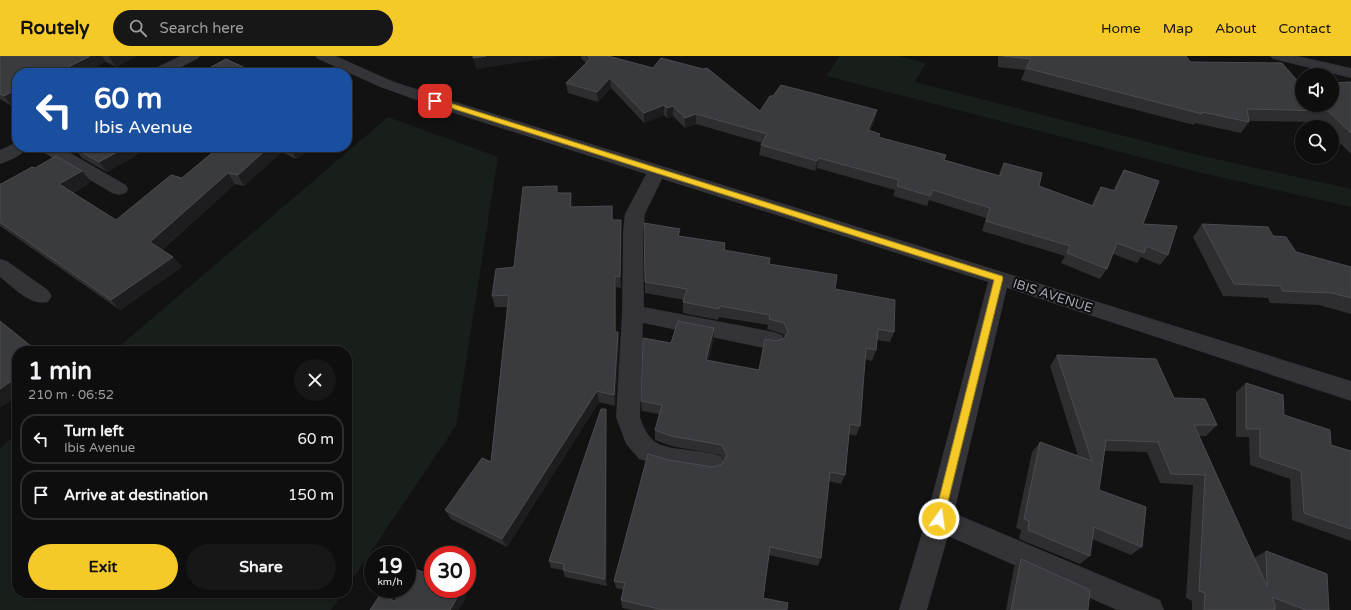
<!DOCTYPE html>
<html lang="en">
<head>
<meta charset="utf-8">
<style>
  :root { --surface:#0e0e0e; --page:#171717; --text:#f1f3f6; --muted:#9b9c9e; --line:#2e2e2e; --accent:#f5c928 }
  body { margin:0; font-family:"Varela Round",sans-serif; background:var(--page); color:var(--text); height:100vh; display:flex; flex-direction:column; font-size:15px; white-space:nowrap }
  * { box-sizing:border-box; margin:0 }
  p { font-size:13px; color:var(--muted) }
  .icon { flex:none; width:22px; height:22px; fill:none; stroke:currentColor; stroke-width:2; stroke-linecap:round; stroke-linejoin:round }
  .map { position:relative; flex:1; overflow:hidden }
  .drawer { position:absolute; left:12px; top:290px; width:340px; height:252px; display:flex; flex-direction:column; background:var(--surface); border-radius:16px; box-shadow:0 1px 3px #0004,0 0 0 1px var(--line) }
  .drawer>* { flex:none }
  .guide { position:absolute; left:12px; top:12px; width:340px; height:84px; border-radius:16px; box-shadow:0 1px 3px #0004,0 0 0 1px var(--line); background:#1a4fa0; color:#fff; overflow:hidden }
  .fabs { position:absolute; left:1295px; top:12px; display:grid; gap:8px }
  .fabs a { display:grid; place-items:center; width:44px; height:44px; border-radius:50%; background:var(--surface); box-shadow:0 1px 3px #0004,0 0 0 1px var(--line); font-size:20px }
  .speed { position:absolute; left:364px; top:490px; display:flex; gap:8px; font-size:20px; font-weight:700; text-align:center }
  .speed>* { display:grid; place-content:center; width:52px; height:52px; border-radius:50%; background:var(--surface); box-shadow:0 1px 3px #0004,0 0 0 1px var(--line); line-height:1 }
  .speed small { font-size:10px; font-weight:400 }
  .speed .limit { border:6px solid #d22; background:#fff; color:#111 }
  .pin { position:absolute; display:grid; place-items:center; width:34px; height:34px; color:#fff; margin:-17px; border-radius:8px; box-shadow:0 2px 6px #0006 }
  .me { position:absolute; width:44px; margin:-22px; rotate:14deg; stroke-linejoin:round; filter:drop-shadow(0 0 3px #0008) }
  .turn { display:flex; align-items:center; gap:14px; height:84px; padding:0 16px; font-size:18px }
  .turn .icon { width:52px; height:52px; stroke-width:2.5 }
  .turn b { display:block; font-size:28px; line-height:34px }
  .round { display:grid; place-items:center; flex:none; width:42px; height:42px; border-radius:21px; background:var(--page) }
  .headline { display:flex; align-items:center; justify-content:space-between; height:68px; padding:0 16px }
  h1 { font-size:24px; font-weight:700; line-height:30px }
  .action { display:flex; gap:8px; margin-top:auto; padding:8px 16px }
  .action a { flex:1; height:46px; border-radius:24px; background:var(--accent); color:#111; font-size:16px; font-weight:700; line-height:46px; text-align:center }
  .action a+a { background:var(--page); color:var(--text) }
  ul { padding:0; list-style:none }
  li { display:flex; align-items:center; gap:12px; height:50px; margin:0 8px 6px; padding:0 8px; border:2px solid var(--line); border-radius:16px }
  li div { flex:1 }
  li b { display:block; font-size:15px }
  li em { font-style:normal }
  header { display:flex; align-items:center; gap:24px; box-sizing:border-box; height:56px; padding:0 20px; background:var(--accent); color:#111 }
  header strong { font-size:19px }
  nav { display:flex; gap:22px; margin-inline-start:auto; font-size:14px }
  .search { width:280px; height:36px; background:var(--page); display:flex; align-items:center; gap:10px; box-sizing:border-box; padding:0 14px; border-radius:22px; color:var(--muted); font-size:15px }
  .map>svg:first-child { display:block }
  .green { fill:#181e19 }
  .lines { fill:none; stroke-linecap:round; stroke-linejoin:round }
  .minor { fill:#333338; fill-rule:evenodd }
  .wall { fill:#2e2e31 }
  .shaded-wall { fill:#1d1d1f }
  .building { fill:#3a3b3f; stroke:#4b4c51 }
  .route { fill:#f5c928; stroke:#9f831a }
  .labels { text-anchor:middle; stroke-width:4; stroke-linejoin:round; paint-order:stroke }
  .street-label { font-size:13px; fill:#a3a6b4; stroke:#0d0d0e }
</style>
</head>
<body>
<header>
<strong>Routely</strong>
<div class="search"><svg class="icon" aria-label="search" viewBox="0 0 24 24"><circle cx="10" cy="10" r="6"/><path d="M15 15l6 6"/></svg>Search here</div>
<nav><a>Home</a><a>Map</a><a>About</a><a>Contact</a></nav>
</header>
<div class="map">
<svg width="1351" height="554" viewBox="0 0 1351 554">
  <rect width="100%" height="100%" fill="#121213"/>
  <g class="green">
    <polygon points="840,0 899,0 926,7 915,26 1198,99 1351,133 1351,151 1198,116 826,20"/>
    <polygon points="388,61 498,101 456,370 347,531 347,295 114,295"/>
    <polygon points="17,378 17,537 343,537 331,554 0,554 0,392"/>
  </g>
  <g class="lines">
    <g class="minor">
      <polygon points="180,0 200,0 197,3 170,17 149,17 151,14"/>
      <path d="M315 0H336L392 25 453 45 1006 217 1351 325V345L1007 232 954 457 1160 544 1164 554H1117L948 480 927 554H899L926 463 988 226 662 123 645 158 643 175 644 251 774 276 782 279 785 285 782 291 774 294 643 267 640 361C643 370 648 382 657 387 672 395 702 393 721 400L725 408 721 416 712 419 668 412 639 403 626 388 616 361 622 257 623 175 625 158 646 118 441 53 380 31 318 3Z"/>
      <polygon points="1270,0 1298,0 1351,12 1351,22 1273,3"/>
      <path d="M17 86V91H29C23 99 9 105 0 108V94Z"/>
      <polygon points="38,91 60,91 126,129 128,133 126,137 119,139 112,137 41,95"/>
      <path d="M0 203 7 205 48 234 52 240 48 246C31 251 13 231 0 221Z"/>
    </g>
  </g>
  <g class="wall">
    <polygon points="0,0 137,0 116,11 106,6 17,17 12,50 0,43"/>
    <polygon points="581,0 608,0 760,55 875,64 870,75 880,78 879,81 944,104 998,120 1004,107 1039,130 1092,149 1095,141 1101,131 1113,135 1118,124 1124,114 1143,168 1168,199 1160,209 1141,201 1137,207 1113,198 1107,213 1100,223 1061,207 1065,200 982,175 986,162 929,144 927,150 893,140 895,134 817,112 815,115 759,99 761,89 762,87 696,68 685,72 673,60 667,62 664,59 644,67 611,32 598,46 568,37 566,27 586,7 581,2"/>
    <polygon points="998,0 1186,0 1190,6 1300,28 1351,26 1351,98 1332,79 1332,71 1324,71 1318,66 1249,65 1249,66 1241,77 1195,67 1194,69 1021,24 1025,14 998,11"/>
    <polygon points="150,91 107,116 82,102 74,92"/>
    <polygon points="219,91 314,91 296,103 282,96 244,130 235,128 162,194 173,201 182,211 120,254 0,170 0,128 1,128 35,112 91,126 73,137 116,164 182,122"/>
    <polygon points="559,137 571,137 573,151 613,162 613,164 621,164 621,232 616,231 616,276 618,276 619,288 615,350 599,346 507,491 451,463 445,454 491,406 507,251 495,251 492,240 514,211"/>
    <polygon points="1202,168 1273,180 1296,196 1351,211 1351,258 1319,249 1270,247 1268,242 1223,240 1193,181"/>
    <polygon points="680,180 725,187 725,195 769,208 835,233 894,276 890,286 877,284 876,294 872,305 865,303 860,370 856,380 849,378 845,419 841,428 829,425 821,502 818,510 769,499 763,542 787,554 632,554 622,552 621,544 624,534 616,532 614,525 668,404 713,411 722,408 724,405 721,399 671,390 655,384 655,374 659,358 642,355 641,345 671,287 714,283 708,305 759,314 776,285 785,282 783,278 767,273 768,269 719,261 718,264 683,257 683,246 684,244 645,237 645,226"/>
    <polygon points="1057,299 1174,342 1217,369 1206,380 1199,380 1254,502 1266,495 1329,554 1192,554 1192,545 1186,542 1193,429 1160,427 1147,396 1105,395 1099,434 1142,491 1131,499 1092,483 1090,500 1080,508 1019,483 1021,474 1016,472 1032,396 1040,386 1078,400 1050,310"/>
    <polygon points="1246,327 1284,359 1331,389 1351,395 1351,485 1292,464 1290,423 1250,409 1249,381 1236,381 1236,336"/>
    <polygon points="607,362 607,530 565,521 563,514 551,512 549,505"/>
    <polygon points="1021,503 1088,554 1006,554 1014,511"/>
  </g>
  <g class="shaded-wall">
    <polygon points="90,0 102,0 106,6 84,17 56,17"/>
    <polygon points="110,0 137,0 116,11 109,1"/>
    <polygon points="486,0 563,0 476,13 473,2"/>
    <polygon points="610,22 611,32 598,46 597,36"/>
    <polygon points="17,33 17,48 12,50 4,40"/>
    <polygon points="664,49 664,59 644,67 644,57"/>
    <polygon points="673,50 673,60 667,62 667,52"/>
    <polygon points="349,52 354,63 347,67 347,53"/>
    <polygon points="877,54 875,64 865,84 868,74"/>
    <polygon points="696,58 696,68 685,72 685,62"/>
    <polygon points="126,91 150,91 107,116 99,106"/>
    <polygon points="269,91 280,91 282,96 244,130 238,119"/>
    <polygon points="292,91 314,91 296,103 291,92"/>
    <polygon points="819,102 817,112 815,115 817,105"/>
    <polygon points="82,115 91,126 68,139 59,128"/>
    <polygon points="228,117 235,128 158,197 150,186"/>
    <polygon points="571,137 573,149 572,163 570,151"/>
    <polygon points="612,150 613,162 613,176 612,164"/>
    <polygon points="621,164 621,232 620,221"/>
    <polygon points="173,201 182,211 120,254 111,244"/>
    <polygon points="615,220 616,231 616,287 615,276"/>
    <polygon points="714,272 714,283 706,315 706,304"/>
    <polygon points="618,276 619,288 615,350 614,339"/>
    <polygon points="17,321 17,340 0,352 0,333"/>
    <polygon points="597,335 599,346 507,491 502,483"/>
    <polygon points="606,353 607,362 607,530 605,523"/>
    <polygon points="462,533 463,533 467,540 459,554 450,554"/>
  </g>
  <g class="building">
    <polygon points="0,0 90,0 56,17 17,17 17,33 4,40 0,38"/>
    <polygon points="473,0 486,0 473,2"/>
    <polygon points="588,0 608,0 653,12 661,2 703,13 707,12 760,55 770,40 773,40 781,29 877,54 868,74 880,78 878,81 946,99 944,104 1000,120 1004,107 1042,117 1039,130 1093,150 1101,131 1115,135 1124,114 1159,125 1143,168 1177,170 1168,199 1146,190 1144,197 1117,187 1107,213 1067,197 1070,190 986,165 990,152 933,134 930,140 897,130 899,124 819,102 817,105 761,89 767,78 696,58 685,62 673,50 667,52 664,49 644,57 610,22 597,36 566,27 590,3"/>
    <polygon points="1003,0 1186,0 1190,6 1282,7 1300,28 1302,28 1302,49 1332,49 1332,27 1351,26 1351,77 1328,55 1247,53 1249,66 1202,56 1202,58 1026,12 1031,3"/>
    <polygon points="226,3 254,16 253,17 200,17"/>
    <polygon points="75,91 126,91 99,106 74,92"/>
    <polygon points="219,91 269,91 238,119 228,117 150,186 173,201 111,244 0,166 0,128 1,128 32,111 35,112 56,100 82,115 59,128 116,164 171,119 182,122"/>
    <polygon points="557,130 557,137 571,137 570,151 612,150 612,164 621,164 620,221 615,220 615,276 618,276 614,339 597,335 502,483 445,454 482,402 491,406 509,239 492,240 496,213 514,211 523,131"/>
    <polygon points="644,167 680,173 678,180 725,187 724,194 770,202 769,208 837,219 835,233 895,244 894,276 878,273 876,294 866,292 860,370 850,368 845,419 830,416 821,502 770,491 763,542 788,547 787,554 663,554 621,544 625,527 614,525 648,398 668,404 713,411 722,408 727,399 722,389 671,380 655,374 662,349 641,345 643,282 671,287 678,265 714,272 706,304 759,314 765,283 776,285 785,282 788,275 784,267 769,263 770,259 720,250 719,253 683,246 687,233 645,226"/>
    <polygon points="1202,168 1268,171 1273,180 1286,181 1296,196 1351,211 1351,242 1332,237 1283,235 1280,230 1234,228"/>
    <polygon points="0,265 37,295 17,295 17,321 0,333"/>
    <polygon points="1057,299 1156,303 1174,342 1205,343 1217,369 1194,369 1267,530 1266,495 1327,518 1329,554 1306,554 1272,541 1275,549 1275,554 1204,554 1205,537 1199,535 1205,419 1171,418 1158,386 1106,384 1099,434 1146,451 1142,491 1094,471 1090,500 1028,474 1029,465 1024,463 1040,386 1092,405"/>
    <polygon points="1246,327 1283,339 1284,359 1330,374 1331,389 1351,395 1351,473 1304,457 1301,415 1260,401 1260,373 1246,373"/>
    <polygon points="601,353 606,353 605,523 563,514 564,508 549,505"/>
    <polygon points="1021,503 1090,534 1088,554 1011,554"/>
    <polygon points="415,513 433,520 433,533 462,533 450,554 370,554 380,539 395,545 403,533 407,533 407,526"/>
  </g>
  <polygon class="route" points="432,43 437,43 1002,220 1003,222 943,466 939,468 935,466 934,463 994,224 432,46"/>
  <g class="labels">
    <g class="street-label">
      <text transform="translate(1053 239) rotate(18)" y="5">IBIS AVENUE</text>
    </g>
  </g>
</svg>
<div class="fabs">
<a><svg class="icon" aria-label="sound" viewBox="0 0 24 24"><path d="M4 9h4l5-4v14l-5-4H4zM17 9q2 3 0 6"/></svg></a>
<a><svg class="icon" aria-label="search" viewBox="0 0 24 24"><circle cx="10" cy="10" r="6"/><path d="M15 15l6 6"/></svg></a>
</div>
<div class="speed"><div>19<small>km/h</small></div><div class="limit">30</div></div>
<div class="pin" style="left:435px;top:45px;background:#d93025"><svg class="icon" aria-label="arrive" viewBox="0 0 24 24"><path d="M6 21V4h12l-3 4 3 4H6"/></svg></div>
<svg class="me" style="left:939px;top:463px" viewBox="-20 -20 40 40"><circle r="17" fill="#f5c928" stroke="#fff" stroke-width="3"/><path d="M0-11L8 9 0 5-8 9z" fill="#fff"/></svg>
<div class="guide">
<div class="turn"><svg class="icon" aria-label="left" viewBox="0 0 24 24"><path d="M17 20v-9H6M10 6l-5 5 5 5"/></svg><div><b>60 m</b>Ibis Avenue</div></div>
</div>
<section class="drawer">
<div class="headline"><div><h1>1 min</h1><p>210 m · 06:52</p></div><a class="round"><svg class="icon" aria-label="close" viewBox="0 0 24 24"><path d="M6 6l12 12M18 6L6 18"/></svg></a></div>
<ul>
<li><svg class="icon" aria-label="left" viewBox="0 0 24 24"><path d="M17 20v-9H6M10 6l-5 5 5 5"/></svg><div><b>Turn left</b><p>Ibis Avenue</p></div><em>60 m</em></li>
<li><svg class="icon" aria-label="arrive" viewBox="0 0 24 24"><path d="M6 21V4h12l-3 4 3 4H6"/></svg><div><b>Arrive at destination</b></div><em>150 m</em></li>
</ul>
<div class="action"><a>Exit</a><a>Share</a></div>
</section>
</div>
</body>
</html>
